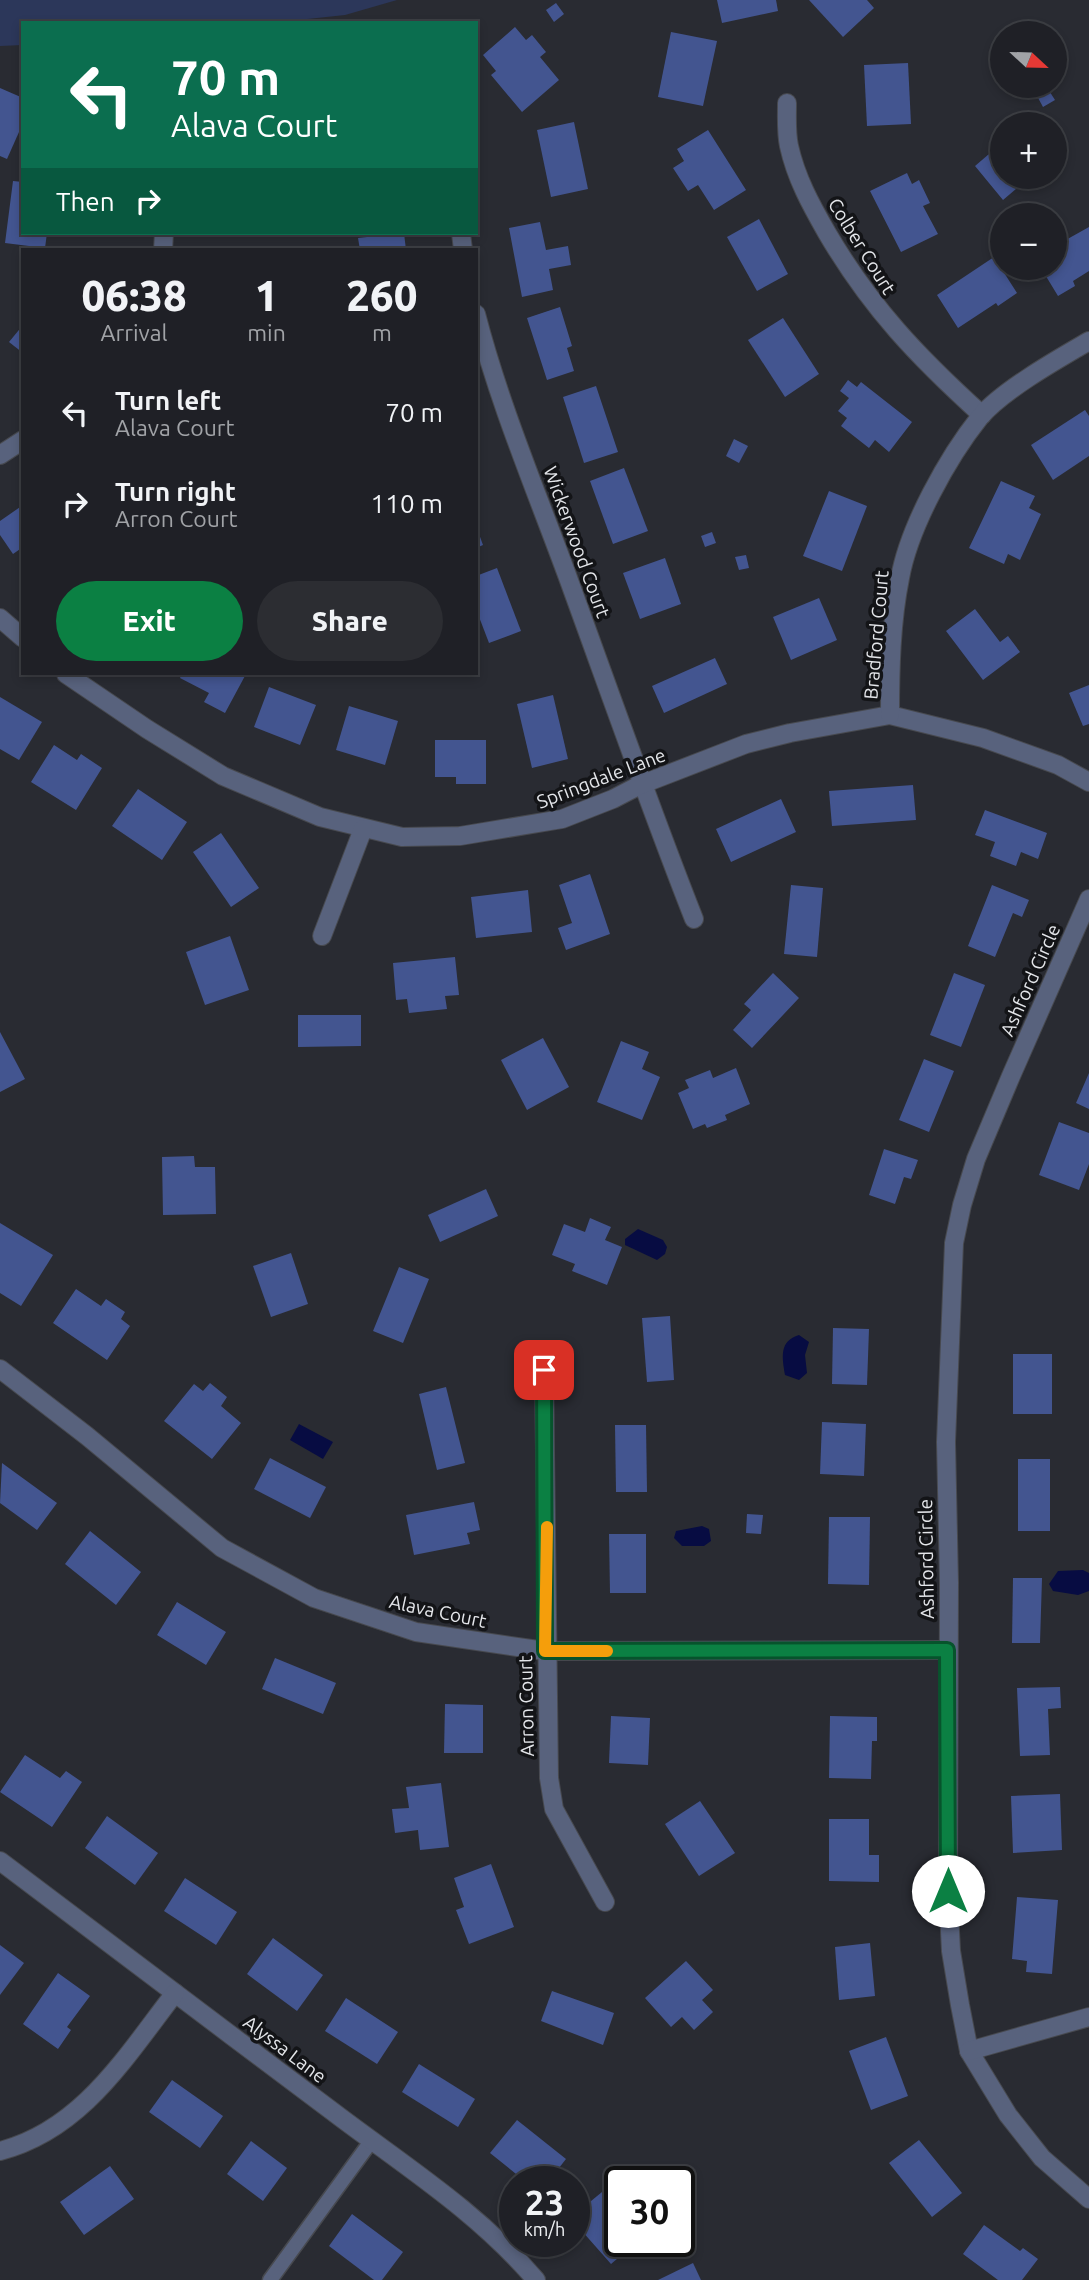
<!DOCTYPE html>
<html lang="en">
<head>
<meta charset="utf-8">
<style>
  :root { --surface:#1f2026; --page:#2c2d32; --text:#f1f3f6; --muted:#a1a3a7; --line:#3c3e43; --accent:#0b8043 }
  body { margin:0; font-family:Ubuntu,sans-serif; background:var(--page); color:var(--text); height:100vh; display:flex; flex-direction:column; font-size:26px; white-space:nowrap }
  * { box-sizing:border-box; margin:0 }
  p { font-size:23px; color:var(--muted) }
  .icon { flex:none; width:38px; height:38px; fill:none; stroke:currentColor; stroke-width:2; stroke-linecap:round; stroke-linejoin:round }
  .map { position:relative; flex:1; overflow:hidden }
  .panel { position:absolute; left:21px; top:248px; width:457px; height:427px; display:flex; flex-direction:column; background:var(--surface); border-radius:0px; box-shadow:0 4px 10px #0003,0 0 0 2px var(--line) }
  .panel>* { flex:none }
  .guide { position:absolute; left:21px; top:21px; width:457px; height:214px; border-radius:0px; box-shadow:0 4px 10px #0003,0 0 0 2px var(--line); background:#0b6e4f; color:#fff; overflow:hidden }
  .needle { width:46px; rotate:112deg }
  .controls { position:absolute; left:990px; top:21px; display:grid; gap:14px }
  .controls a { display:grid; place-items:center; width:77px; height:77px; border-radius:50%; background:var(--surface); box-shadow:0 4px 10px #0003,0 0 0 2px var(--line); font-size:35px }
  .speed { position:absolute; left:499px; top:2166px; display:flex; gap:14px; font-size:35px; font-weight:700; text-align:center }
  .speed>* { display:grid; place-content:center; width:91px; height:91px; border-radius:50%; background:var(--surface); box-shadow:0 4px 10px #0003,0 0 0 2px var(--line); line-height:1 }
  .speed small { font-size:18px; font-weight:400 }
  .speed .limit { border:4px solid #111; border-radius:10px; background:#fff; color:#111 }
  .pin { position:absolute; display:grid; place-items:center; width:60px; height:60px; color:#fff; margin:-30px; border-radius:14px; box-shadow:0 4px 10px #0006 }
  .me { position:absolute; width:77px; margin:-38px; rotate:0deg; stroke-linejoin:round; filter:drop-shadow(0 0 5px #0008) }
  .turn { display:flex; align-items:center; gap:24px; height:147px; padding:0 35px; font-size:32px }
  .turn .icon { width:91px; height:91px; stroke-width:2.5 }
  .turn b { display:block; font-size:49px; line-height:60px }
  .then { display:flex; align-items:center; height:66px; padding:0 35px; background:#0003; gap:14px; font-size:26px }
  .eta { display:flex; justify-content:space-evenly; align-items:center; height:119px; text-align:center }
  .eta b { font-size:42px; font-weight:800; line-height:49px }
  .button { display:flex; gap:14px; margin-top:auto; padding:14px 35px }
  .button a { flex:1; height:80px; border-radius:42px; background:var(--accent); color:#fff; font-size:28px; font-weight:800; line-height:80px; text-align:center }
  .button a+a { background:var(--page); color:var(--text) }
  ul { padding:0; list-style:none }
  li { display:flex; align-items:center; gap:21px; height:91px; padding:0 35px }
  li div { flex:1 }
  li b { display:block; font-size:26px }
  li em { font-style:normal }
  .map>svg:first-child { display:block }
  .green { fill:#2c375a }
  .water { fill:#070c42 }
  .building { fill:#435590 }
  .lines { fill:none; stroke-linecap:round; stroke-linejoin:round }
  .service-casing { stroke:#47494f; stroke-width:17 }
  .minor-casing { stroke:#47494f; stroke-width:20 }
  .service { stroke:#58627d; stroke-width:14 }
  .minor { stroke:#58627d; stroke-width:18 }
  .route-casing { stroke:#07532c; stroke-width:18 }
  .route { stroke:#0b8043; stroke-width:12 }
  .slow { stroke:#f59e0b; stroke-width:12 }
  .labels { text-anchor:middle; stroke-width:7; stroke-linejoin:round; paint-order:stroke }
  .street-label { font-size:19px; fill:#e4e6ea; stroke:#131417 }
</style>
</head>
<body>
<div class="map">
<svg width="1089" height="2280" viewBox="0 0 1089 2280">
  <rect width="100%" height="100%" fill="#292b32"/>
  <polygon class="green" points="0,0 397,0 345,15 270,23 23,23 23,45 0,46"/>
  <g class="water">
    <polygon points="638,1229 663,1240 667,1247 665,1254 657,1260 625,1245 625,1239"/>
    <path d="M799 1335 809 1342 805 1355 807 1373 799 1380 785 1375C782 1357 779 1341 799 1335Z"/>
    <polygon points="299,1424 333,1442 323,1459 290,1440"/>
    <polygon points="702,1526 709,1529 711,1541 704,1546 682,1546 674,1538 676,1531"/>
    <polygon points="1083,1570 1089,1573 1089,1591 1078,1595 1053,1591 1049,1584 1058,1571"/>
  </g>
  <g class="building">
    <polygon points="717,0 776,0 778,11 722,23"/>
    <polygon points="809,0 867,0 874,8 843,37"/>
    <polygon points="556,3 564,14 554,22 546,10"/>
    <polygon points="515,27 526,40 532,35 546,52 540,57 559,80 522,112 491,75 496,71 483,55"/>
    <polygon points="671,32 717,41 703,106 658,97"/>
    <polygon points="908,63 911,124 867,126 864,65"/>
    <polygon points="0,88 23,98 23,123 7,159 0,156"/>
    <polygon points="1048,89 1055,100 1043,107 1037,96"/>
    <polygon points="574,122 588,189 551,197 537,130"/>
    <polygon points="708,130 746,190 714,210 698,185 688,191 673,168 684,161 677,149"/>
    <polygon points="1003,142 1003,177 1030,177 1003,200 975,166"/>
    <polygon points="907,173 912,184 919,180 930,203 923,206 938,234 901,252 870,191"/>
    <polygon points="13,181 23,182 23,233 47,233 45,248 5,243"/>
    <polygon points="759,219 788,274 757,291 727,237"/>
    <polygon points="540,222 546,250 568,246 571,265 549,269 553,290 522,297 509,228"/>
    <polygon points="1089,227 1089,271 1073,281 1075,286 1058,296 1041,268 1055,268 1055,246"/>
    <polygon points="404,233 406,250 360,250 358,238"/>
    <polygon points="994,257 1017,293 998,306 996,303 958,328 937,295"/>
    <polygon points="560,307 572,346 567,348 574,371 547,380 527,318"/>
    <polygon points="783,318 819,374 785,397 748,340"/>
    <polygon points="23,325 23,353 9,342"/>
    <polygon points="848,380 857,387 861,382 912,422 889,452 875,440 869,448 841,426 847,418 838,411 849,398 840,391"/>
    <polygon points="596,386 618,452 584,463 563,397"/>
    <polygon points="1085,410 1089,416 1089,456 1053,480 1031,445"/>
    <polygon points="734,439 748,446 739,463 726,456"/>
    <polygon points="624,468 648,531 613,544 590,481"/>
    <polygon points="1001,481 1035,496 1029,508 1041,514 1020,560 1008,554 1004,564 969,548"/>
    <polygon points="829,491 867,506 842,571 803,556"/>
    <polygon points="23,505 23,547 13,554 0,535 0,521"/>
    <polygon points="476,526 483,545 476,548"/>
    <polygon points="712,532 716,543 705,547 701,536"/>
    <polygon points="746,555 749,568 739,570 735,557"/>
    <polygon points="665,558 681,604 640,619 623,573"/>
    <polygon points="497,568 521,631 489,643 476,609 476,576"/>
    <polygon points="819,598 837,640 791,660 773,617"/>
    <polygon points="975,609 1000,642 1008,636 1020,652 983,680 946,631"/>
    <polygon points="715,658 727,684 664,713 652,686"/>
    <polygon points="182,674 246,674 225,713 204,702 209,693 180,678"/>
    <polygon points="1089,685 1089,724 1083,726 1069,693"/>
    <polygon points="269,687 316,705 300,745 254,727"/>
    <polygon points="553,695 568,759 532,768 517,704"/>
    <polygon points="0,697 42,722 19,760 0,749"/>
    <polygon points="349,706 398,721 385,765 336,750"/>
    <polygon points="435,740 486,740 486,784 456,784 456,777 435,777"/>
    <polygon points="54,745 77,760 81,754 102,768 76,810 31,782"/>
    <polygon points="913,785 916,820 832,826 829,791"/>
    <polygon points="138,789 187,822 162,860 112,826"/>
    <polygon points="781,799 796,832 731,862 716,829"/>
    <polygon points="985,810 1047,833 1038,859 1021,852 1016,866 990,856 995,842 975,835"/>
    <polygon points="221,833 259,888 231,907 193,852"/>
    <polygon points="590,874 610,934 566,950 558,928 572,923 559,885"/>
    <polygon points="791,885 823,888 817,957 784,954"/>
    <polygon points="992,885 1029,900 1022,917 1013,913 995,957 968,946"/>
    <polygon points="528,890 532,932 476,938 471,897"/>
    <polygon points="230,936 249,990 205,1005 186,952"/>
    <polygon points="455,957 459,995 445,996 447,1009 409,1013 407,999 396,1000 393,963"/>
    <polygon points="773,973 799,998 752,1048 733,1030 751,1010 744,1004"/>
    <polygon points="954,973 985,985 961,1047 930,1035"/>
    <polygon points="298,1015 361,1015 361,1046 298,1047"/>
    <polygon points="0,1032 25,1079 0,1092"/>
    <polygon points="543,1038 569,1087 527,1110 501,1060"/>
    <polygon points="621,1041 649,1052 642,1069 660,1077 642,1120 597,1102"/>
    <polygon points="924,1059 954,1071 929,1132 899,1120"/>
    <polygon points="736,1068 750,1104 725,1115 727,1120 707,1128 705,1124 693,1129 678,1093 689,1088 685,1080 710,1070 713,1078"/>
    <polygon points="1089,1073 1089,1109 1076,1103"/>
    <polygon points="1059,1122 1089,1133 1089,1164 1079,1190 1039,1175"/>
    <polygon points="884,1149 918,1160 911,1179 904,1177 895,1204 869,1195"/>
    <polygon points="194,1156 195,1167 215,1167 216,1214 163,1215 162,1157"/>
    <polygon points="486,1189 498,1216 440,1242 428,1215"/>
    <polygon points="590,1218 611,1227 605,1240 622,1247 607,1285 572,1271 575,1264 552,1255 564,1224 585,1232"/>
    <polygon points="0,1223 53,1255 21,1306 0,1293"/>
    <polygon points="291,1253 308,1304 271,1317 253,1266"/>
    <polygon points="399,1267 429,1279 403,1343 373,1331"/>
    <polygon points="76,1289 101,1306 106,1299 125,1312 121,1319 130,1326 107,1360 53,1323"/>
    <polygon points="670,1316 674,1380 647,1382 642,1318"/>
    <polygon points="833,1328 869,1329 867,1385 832,1384"/>
    <rect x="1013" y="1354" width="39" height="60"/>
    <polygon points="210,1383 227,1397 221,1406 241,1423 212,1459 164,1421 194,1384 203,1391"/>
    <polygon points="446,1387 465,1463 437,1470 419,1394"/>
    <polygon points="822,1422 866,1424 864,1476 820,1474"/>
    <polygon points="615,1425 646,1425 647,1492 616,1492"/>
    <polygon points="270,1458 326,1487 310,1518 254,1489"/>
    <rect x="1018" y="1459" width="32" height="72"/>
    <polygon points="2,1463 57,1503 37,1530 0,1503"/>
    <polygon points="474,1502 480,1530 467,1533 470,1544 414,1555 406,1515"/>
    <polygon points="747,1514 763,1515 761,1534 746,1533"/>
    <polygon points="829,1517 870,1517 869,1585 828,1584"/>
    <polygon points="90,1531 141,1572 116,1605 65,1564"/>
    <polygon points="609,1534 646,1534 646,1593 610,1593"/>
    <polygon points="1013,1578 1042,1578 1040,1643 1012,1643"/>
    <polygon points="177,1602 226,1632 206,1665 157,1635"/>
    <polygon points="275,1658 336,1683 323,1714 262,1689"/>
    <polygon points="1060,1687 1061,1708 1048,1709 1050,1755 1020,1756 1017,1688"/>
    <polygon points="445,1704 483,1705 483,1753 444,1753"/>
    <polygon points="611,1716 650,1718 648,1765 609,1763"/>
    <polygon points="830,1716 877,1717 877,1741 872,1741 871,1779 829,1778"/>
    <polygon points="25,1755 60,1778 66,1771 82,1782 52,1827 0,1792"/>
    <polygon points="441,1783 449,1847 420,1850 418,1830 395,1833 392,1809 409,1808 406,1787"/>
    <polygon points="1060,1794 1062,1850 1013,1853 1011,1796"/>
    <polygon points="700,1801 735,1853 699,1876 665,1824"/>
    <polygon points="107,1816 158,1853 135,1885 85,1848"/>
    <polygon points="829,1819 869,1819 869,1855 879,1855 879,1882 829,1881"/>
    <polygon points="491,1864 514,1927 469,1944 456,1910 464,1907 454,1878"/>
    <polygon points="185,1878 237,1912 216,1945 164,1911"/>
    <polygon points="1017,1897 1058,1900 1052,1974 1026,1972 1027,1961 1012,1959"/>
    <polygon points="273,1938 323,1975 297,2011 247,1974"/>
    <polygon points="870,1943 875,1996 839,2000 835,1947"/>
    <polygon points="0,1945 24,1963 0,1995"/>
    <polygon points="686,1961 713,1990 702,2000 713,2012 694,2030 682,2017 671,2027 645,1998"/>
    <polygon points="58,1973 90,1996 67,2027 71,2030 58,2049 23,2024"/>
    <polygon points="552,1991 614,2013 603,2045 541,2021"/>
    <polygon points="346,1998 398,2032 377,2064 325,2031"/>
    <polygon points="886,2037 908,2096 871,2110 849,2051"/>
    <polygon points="419,2064 475,2099 458,2127 402,2092"/>
    <polygon points="172,2080 223,2116 200,2148 149,2112"/>
    <polygon points="517,2120 566,2159 548,2182 526,2182 490,2153"/>
    <polygon points="919,2140 962,2193 932,2217 889,2163"/>
    <polygon points="251,2141 287,2168 263,2201 227,2174"/>
    <polygon points="110,2166 134,2199 84,2235 60,2202"/>
    <polygon points="602,2192 620,2212 620,2242 637,2242 611,2264 574,2222 574,2215"/>
    <polygon points="352,2214 403,2252 382,2280 374,2280 329,2246"/>
    <polygon points="984,2225 1020,2251 1023,2248 1038,2259 1022,2280 998,2280 963,2254"/>
    <polygon points="693,2263 701,2280 658,2280"/>
  </g>
  <g class="lines">
    <g class="service-casing">
      <polyline id="service" points="270,2280 372,2140"/>
    </g>
    <g class="minor-casing">
      <g id="minor">
        <path d="M787 103C787 117 786 132 789 146 796 178 811 205 827 233 871 308 918 357 982 415"/>
        <polyline points="461,233 463,250"/>
        <polyline points="163,250 164,233"/>
        <path d="M476 314C499 403 535 488 567 575 609 690 649 805 694 919"/>
        <polyline points="0,455 23,440"/>
        <polyline points="0,618 23,638"/>
        <polyline points="66,674 147,729 223,776 320,817 402,837 460,836 562,819 613,799 640,785 746,744 790,733 890,715 983,738 1058,765 1089,782"/>
        <path d="M890 715C890 670 891 622 900 578 909 527 948 457 980 417 1003 390 1058 359 1089 341"/>
        <polyline points="1089,899 1011,1076 976,1159 962,1205 954,1243 946,1442 949,1583 948,1891 951,1951 960,2005 969,2051 1008,2115 1042,2158 1089,2199"/>
        <polyline points="322,936 363,829"/>
        <polyline points="0,1369 87,1436 222,1548 314,1598 416,1632 545,1651 947,1650"/>
        <polyline points="544,1370 549,1778 554,1809 605,1902"/>
        <path d="M0 1861C110 1944 221 2028 332 2111 403 2165 477 2211 536 2280"/>
        <polyline points="969,2051 1089,2017"/>
        <path d="M0 2151C82 2130 126 2056 175 1993"/>
      </g>
    </g>
    <use href="#service" class="service"/>
    <use href="#minor" class="minor"/>
  </g>
  <g class="lines">
    <g class="route-casing">
      <polyline id="route" points="544,1370 545,1651 947,1650 948,1891"/>
    </g>
    <use href="#route" class="route"/>
    <polyline class="slow" points="547,1527 545,1651 607,1651"/>
  </g>
  <g class="labels">
    <g class="street-label">
      <text transform="translate(862 246) rotate(58)" y="7">Colber Court</text>
      <text transform="translate(577 542) rotate(70)" y="7">Wickerwood Court</text>
      <text transform="translate(876 635) rotate(-85)" y="7">Bradford Court</text>
      <text transform="translate(601 778) rotate(-21)" y="7">Springdale Lane</text>
      <text transform="translate(1030 980) rotate(-66)" y="7">Ashford Circle</text>
      <text transform="translate(926 1559) rotate(-91)" y="7">Ashford Circle</text>
      <text transform="translate(438 1611) rotate(12)" y="7">Alava Court</text>
      <text transform="translate(526 1706) rotate(-91)" y="7">Arron Court</text>
      <text transform="translate(285 2049) rotate(37)" y="7">Alyssa Lane</text>
    </g>
  </g>
</svg>
<div class="controls">
<a><svg class="needle" viewBox="-14 -14 28 28"><path d="M0-13l5 13h-10z" fill="#e53935"/><path d="M0 13l5-13h-10z" fill="#a1a3a7"/></svg></a>
<a>+</a>
<a>−</a>
</div>
<div class="speed"><div>23<small>km/h</small></div><div class="limit">30</div></div>
<div class="pin" style="left:544px;top:1370px;background:#d93025"><svg class="icon" aria-label="arrive" viewBox="0 0 24 24"><path d="M6 21V4h12l-3 4 3 4H6"/></svg></div>
<svg class="me" style="left:948px;top:1891px" viewBox="-20 -20 40 40"><circle r="19" fill="#fff"/><path d="M0-13L10 11 0 6-10 11z" fill="#0b8043"/></svg>
<div class="guide">
<div class="turn"><svg class="icon" aria-label="left" viewBox="0 0 24 24"><path d="M17 20v-9H6M10 6l-5 5 5 5"/></svg><div><b>70 m</b>Alava Court</div></div>
<div class="then">Then<svg class="icon" aria-label="right" viewBox="0 0 24 24"><path d="M7 20v-9h11M14 6l5 5-5 5"/></svg></div>
</div>
<section class="panel">
<div class="eta">
<div><b>06:38</b><p>Arrival</p></div>
<div><b>1</b><p>min</p></div>
<div><b>260</b><p>m</p></div>
</div>
<ul>
<li><svg class="icon" aria-label="left" viewBox="0 0 24 24"><path d="M17 20v-9H6M10 6l-5 5 5 5"/></svg><div><b>Turn left</b><p>Alava Court</p></div><em>70 m</em></li>
<li><svg class="icon" aria-label="right" viewBox="0 0 24 24"><path d="M7 20v-9h11M14 6l5 5-5 5"/></svg><div><b>Turn right</b><p>Arron Court</p></div><em>110 m</em></li>
</ul>
<div class="button"><a>Exit</a><a>Share</a></div>
</section>
</div>
</body>
</html>
